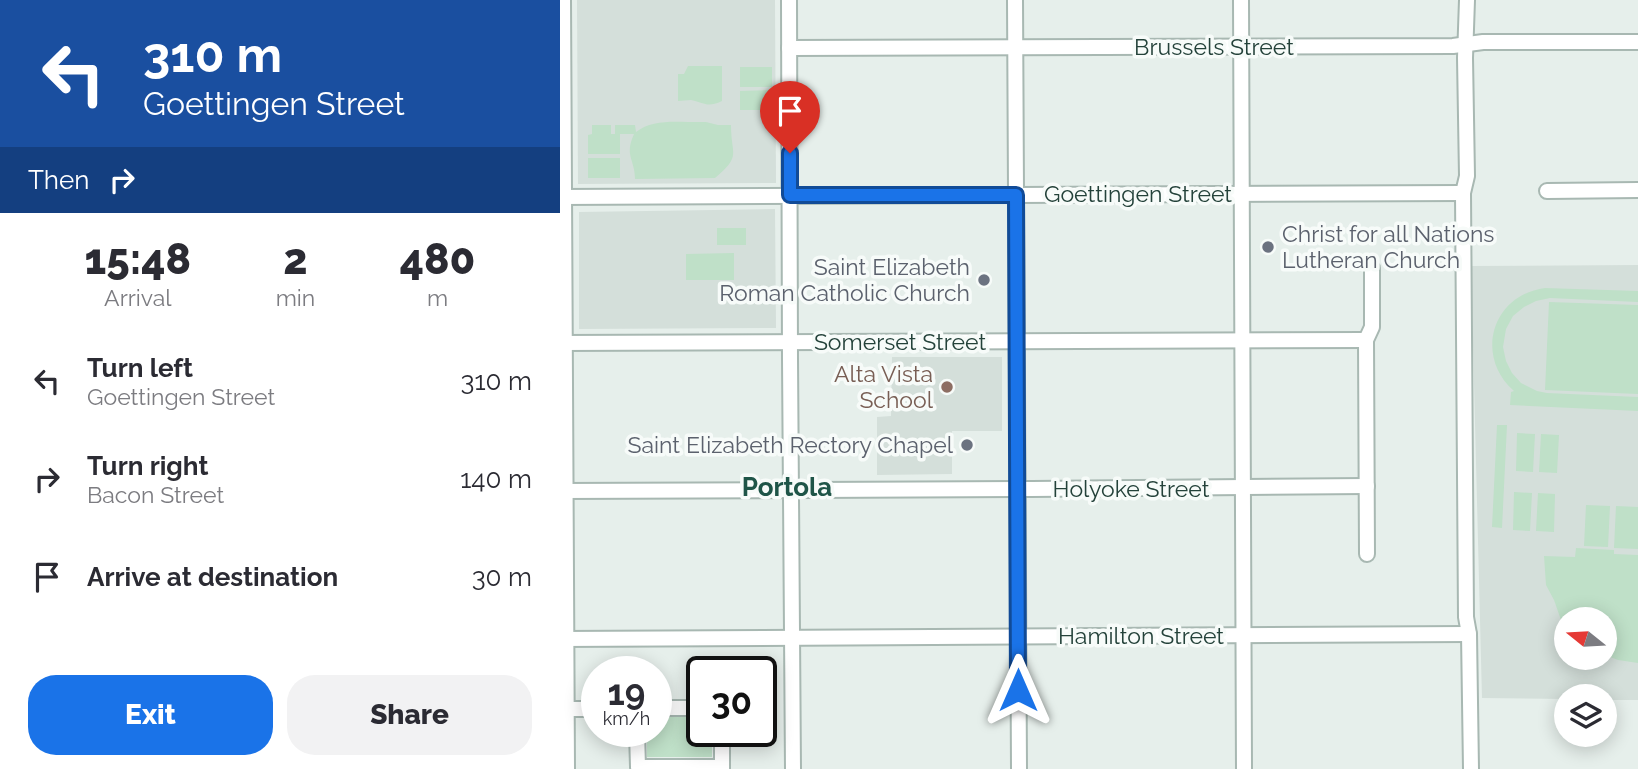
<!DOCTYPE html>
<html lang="en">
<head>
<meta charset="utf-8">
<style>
  :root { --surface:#fff; --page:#f2f2f3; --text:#2b2b33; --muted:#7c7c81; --accent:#1a73e8 }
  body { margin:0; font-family:Raleway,sans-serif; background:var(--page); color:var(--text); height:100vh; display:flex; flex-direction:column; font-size:26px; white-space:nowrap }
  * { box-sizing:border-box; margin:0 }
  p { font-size:23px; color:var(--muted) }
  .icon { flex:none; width:38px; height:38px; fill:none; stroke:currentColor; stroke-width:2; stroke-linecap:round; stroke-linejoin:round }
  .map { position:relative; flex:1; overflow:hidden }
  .drawer { display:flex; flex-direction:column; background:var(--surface); width:560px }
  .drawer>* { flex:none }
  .guide { background:#1a4fa0; color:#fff; overflow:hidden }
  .needle { width:46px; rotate:288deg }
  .fabs { position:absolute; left:994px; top:607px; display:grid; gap:14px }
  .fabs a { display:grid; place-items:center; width:63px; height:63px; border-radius:50%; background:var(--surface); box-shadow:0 4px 18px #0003; font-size:35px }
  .speed { position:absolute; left:21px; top:656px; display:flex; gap:14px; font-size:35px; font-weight:700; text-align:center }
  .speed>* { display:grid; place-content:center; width:91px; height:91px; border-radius:50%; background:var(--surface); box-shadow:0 4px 18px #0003; line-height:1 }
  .speed small { font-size:18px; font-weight:400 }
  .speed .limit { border:4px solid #111; border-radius:10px; background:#fff; color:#111 }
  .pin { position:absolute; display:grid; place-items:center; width:60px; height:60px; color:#fff; margin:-72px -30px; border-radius:50% 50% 50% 0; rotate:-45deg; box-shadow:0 0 7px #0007 }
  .pin .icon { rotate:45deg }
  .me { position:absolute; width:77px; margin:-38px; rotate:0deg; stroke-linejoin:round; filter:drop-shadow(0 0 5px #0008) }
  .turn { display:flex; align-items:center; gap:24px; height:147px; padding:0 28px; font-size:32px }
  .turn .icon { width:91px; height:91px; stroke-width:2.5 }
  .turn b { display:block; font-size:49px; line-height:60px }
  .then { display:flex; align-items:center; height:66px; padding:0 28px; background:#0003; gap:14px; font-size:26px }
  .eta { display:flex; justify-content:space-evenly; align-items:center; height:119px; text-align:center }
  .eta b { font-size:42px; font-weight:800; line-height:49px }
  .button { display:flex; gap:14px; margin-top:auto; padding:14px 28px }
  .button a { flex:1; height:80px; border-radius:28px; background:var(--accent); color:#fff; font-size:28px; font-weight:800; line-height:80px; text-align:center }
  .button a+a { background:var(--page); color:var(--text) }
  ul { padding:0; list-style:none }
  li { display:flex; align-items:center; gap:21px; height:98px; padding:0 28px }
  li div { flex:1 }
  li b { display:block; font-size:26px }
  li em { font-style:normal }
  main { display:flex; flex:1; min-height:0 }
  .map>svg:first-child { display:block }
  .built { fill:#d4dfda; fill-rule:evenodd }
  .green { fill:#bfe0c8 }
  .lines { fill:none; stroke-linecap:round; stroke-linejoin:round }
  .minor-casing { stroke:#a8b8b2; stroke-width:18 }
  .minor { stroke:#fff; stroke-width:14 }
  .route-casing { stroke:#114b97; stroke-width:18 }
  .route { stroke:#1a73e8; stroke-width:12 }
  .worship-dot { fill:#6b7280; stroke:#f7fbf9; stroke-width:2.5 }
  .education-dot { fill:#8d6e63; stroke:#f7fbf9; stroke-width:2.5 }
  .labels { text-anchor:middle; stroke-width:7; stroke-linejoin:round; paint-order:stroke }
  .street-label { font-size:23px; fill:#24423a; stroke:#f7fbf9 }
  .worship-label { font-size:23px; fill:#5b616d; stroke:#f7fbf9; text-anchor:end }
  .education-label { font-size:23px; fill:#785e54; stroke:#f7fbf9; text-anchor:end }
  .quarter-label { font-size:26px; font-weight:bold; fill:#1f5548; stroke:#f7fbf9 }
</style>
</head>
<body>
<main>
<section class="drawer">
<div class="guide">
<div class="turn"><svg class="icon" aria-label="left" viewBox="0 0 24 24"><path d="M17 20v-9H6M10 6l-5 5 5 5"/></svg><div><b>310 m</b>Goettingen Street</div></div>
<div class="then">Then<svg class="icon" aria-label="right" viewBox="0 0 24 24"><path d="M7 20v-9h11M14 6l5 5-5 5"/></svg></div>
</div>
<div class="eta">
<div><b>15:48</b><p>Arrival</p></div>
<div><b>2</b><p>min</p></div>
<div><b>480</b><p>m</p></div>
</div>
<ul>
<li><svg class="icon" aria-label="left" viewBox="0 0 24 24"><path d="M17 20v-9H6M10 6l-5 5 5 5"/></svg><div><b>Turn left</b><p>Goettingen Street</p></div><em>310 m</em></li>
<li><svg class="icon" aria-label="right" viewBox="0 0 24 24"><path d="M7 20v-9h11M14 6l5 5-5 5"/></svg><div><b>Turn right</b><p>Bacon Street</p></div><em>140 m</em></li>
<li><svg class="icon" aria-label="arrive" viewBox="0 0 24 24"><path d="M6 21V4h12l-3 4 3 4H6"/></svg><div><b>Arrive at destination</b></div><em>30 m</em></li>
</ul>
<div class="button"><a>Exit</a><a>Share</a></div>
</section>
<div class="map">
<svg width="1078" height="769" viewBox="0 0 1078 769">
  <rect width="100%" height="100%" fill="#e6efeb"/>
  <g class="built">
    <polygon points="17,0 215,0 216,183 18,184"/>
    <polygon points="215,209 216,328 19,329 19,212"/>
    <path d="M1078 265V700H1045V696H1006V699L922 698 911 266ZM1006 620H1045V658H1006Z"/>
    <polygon points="332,357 442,357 442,431 392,431 392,474 317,475 317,417 331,416"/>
  </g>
  <g class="green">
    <path d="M128 66H162V101C147 108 145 103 131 100 127 100 122 101 118 101V74H124Z"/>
    <rect x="180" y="67" width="32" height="20"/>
    <polygon points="212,90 212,110 180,110 180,91"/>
    <path d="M146 122 158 125H171C171 156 182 155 155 178L75 179C75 159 64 156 74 134H60V154H28V135L32 134V125H51V134H55V125H75L76 132C94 117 123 123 146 122Z"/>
    <rect x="28" y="158" width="32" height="20"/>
    <rect x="157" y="228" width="29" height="17"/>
    <polygon points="174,253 174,280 126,280 126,254"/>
    <path d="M985 288 1078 291V302L990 298 976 301 964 307 953 316 946 329 943 347 946 361 952 373 961 383 977 391 987 393 1078 397V411L950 405 951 392 954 391C914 356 932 295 985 288Z"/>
    <polygon points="989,302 1078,305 1078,394 985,390"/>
    <polygon points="937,425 947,425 942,528 932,527"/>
    <polygon points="957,433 975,434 973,472 956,471"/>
    <polygon points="981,434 999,435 997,473 979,472"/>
    <polygon points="954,492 972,493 970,531 953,530"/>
    <polygon points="978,493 995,494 994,532 976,531"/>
    <polygon points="1026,505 1050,506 1048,547 1024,546"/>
    <polygon points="1056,506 1078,507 1078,549 1054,548"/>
    <polygon points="1016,548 1054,550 1054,554 1078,555 1078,663 1058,660 1045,655 1045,620 1006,620 1006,627 1001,620 994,600 986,585 984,556 1015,557"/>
    <polygon points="96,717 142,717 142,732 152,732 152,757 87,757 87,732 96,732"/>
  </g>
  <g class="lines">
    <g class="minor-casing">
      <g id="minor">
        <polyline points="3,0 7,769"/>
        <polyline points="229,0 230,359 233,769"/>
        <polyline points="455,0 459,769"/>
        <polyline points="681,0 684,769"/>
        <polyline points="907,0 905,58 907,176 903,193 906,617 909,634 911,769"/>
        <polyline points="229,48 893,46 923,42 1078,42"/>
        <polyline points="987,191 1078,190"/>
        <polyline points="0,197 903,193"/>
        <polyline points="0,343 806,340"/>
        <polyline points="0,491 472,489 807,486"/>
        <polyline points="807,554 806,340 812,327 812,268"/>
        <polyline points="0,639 909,634"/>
        <polyline points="96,708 142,708"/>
        <polyline points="7,709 37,709"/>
        <polyline points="77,732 78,767 162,767"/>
        <polyline points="162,769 162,732"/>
      </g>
    </g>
    <use href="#minor" class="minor"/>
  </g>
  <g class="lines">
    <g class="route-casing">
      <polyline id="route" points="230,153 230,195 456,195 458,690"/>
    </g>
    <use href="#route" class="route"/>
  </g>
  <g class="worship-dot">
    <circle cx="708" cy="247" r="7"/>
    <circle cx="424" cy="280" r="7"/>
    <circle cx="407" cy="445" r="7"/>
  </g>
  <circle class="education-dot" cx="387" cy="387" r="7"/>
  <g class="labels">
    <g class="street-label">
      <text x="654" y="55">Brussels Street</text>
      <text x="578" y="202">Goettingen Street</text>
      <text x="340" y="350">Somerset Street</text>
      <text x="571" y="497">Holyoke Street</text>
      <text x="581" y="644">Hamilton Street</text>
    </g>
    <g class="worship-label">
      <text x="722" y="242" text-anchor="start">Christ for all Nations<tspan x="722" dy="26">Lutheran Church</tspan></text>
      <text x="410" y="275">Saint Elizabeth<tspan x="410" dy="26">Roman Catholic Church</tspan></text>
      <text x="393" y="453">Saint Elizabeth Rectory Chapel</text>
    </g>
    <g class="education-label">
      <text x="373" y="382">Alta Vista<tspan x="373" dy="26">School</tspan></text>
    </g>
    <g class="quarter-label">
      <text x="227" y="496">Portola</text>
    </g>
  </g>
</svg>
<div class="fabs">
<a><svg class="needle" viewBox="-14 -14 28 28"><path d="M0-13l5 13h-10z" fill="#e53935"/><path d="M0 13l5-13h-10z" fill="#7c7c81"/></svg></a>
<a><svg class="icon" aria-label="layers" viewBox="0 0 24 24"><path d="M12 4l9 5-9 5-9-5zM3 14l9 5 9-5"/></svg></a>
</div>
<div class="speed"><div>19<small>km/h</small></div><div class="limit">30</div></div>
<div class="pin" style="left:230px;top:153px;background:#d93025"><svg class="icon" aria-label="arrive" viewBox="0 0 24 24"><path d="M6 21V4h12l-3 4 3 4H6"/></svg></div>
<svg class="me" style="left:458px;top:690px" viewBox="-20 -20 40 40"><path d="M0-17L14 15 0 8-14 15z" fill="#1a73e8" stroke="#fff" stroke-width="4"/></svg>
</div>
</main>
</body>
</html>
